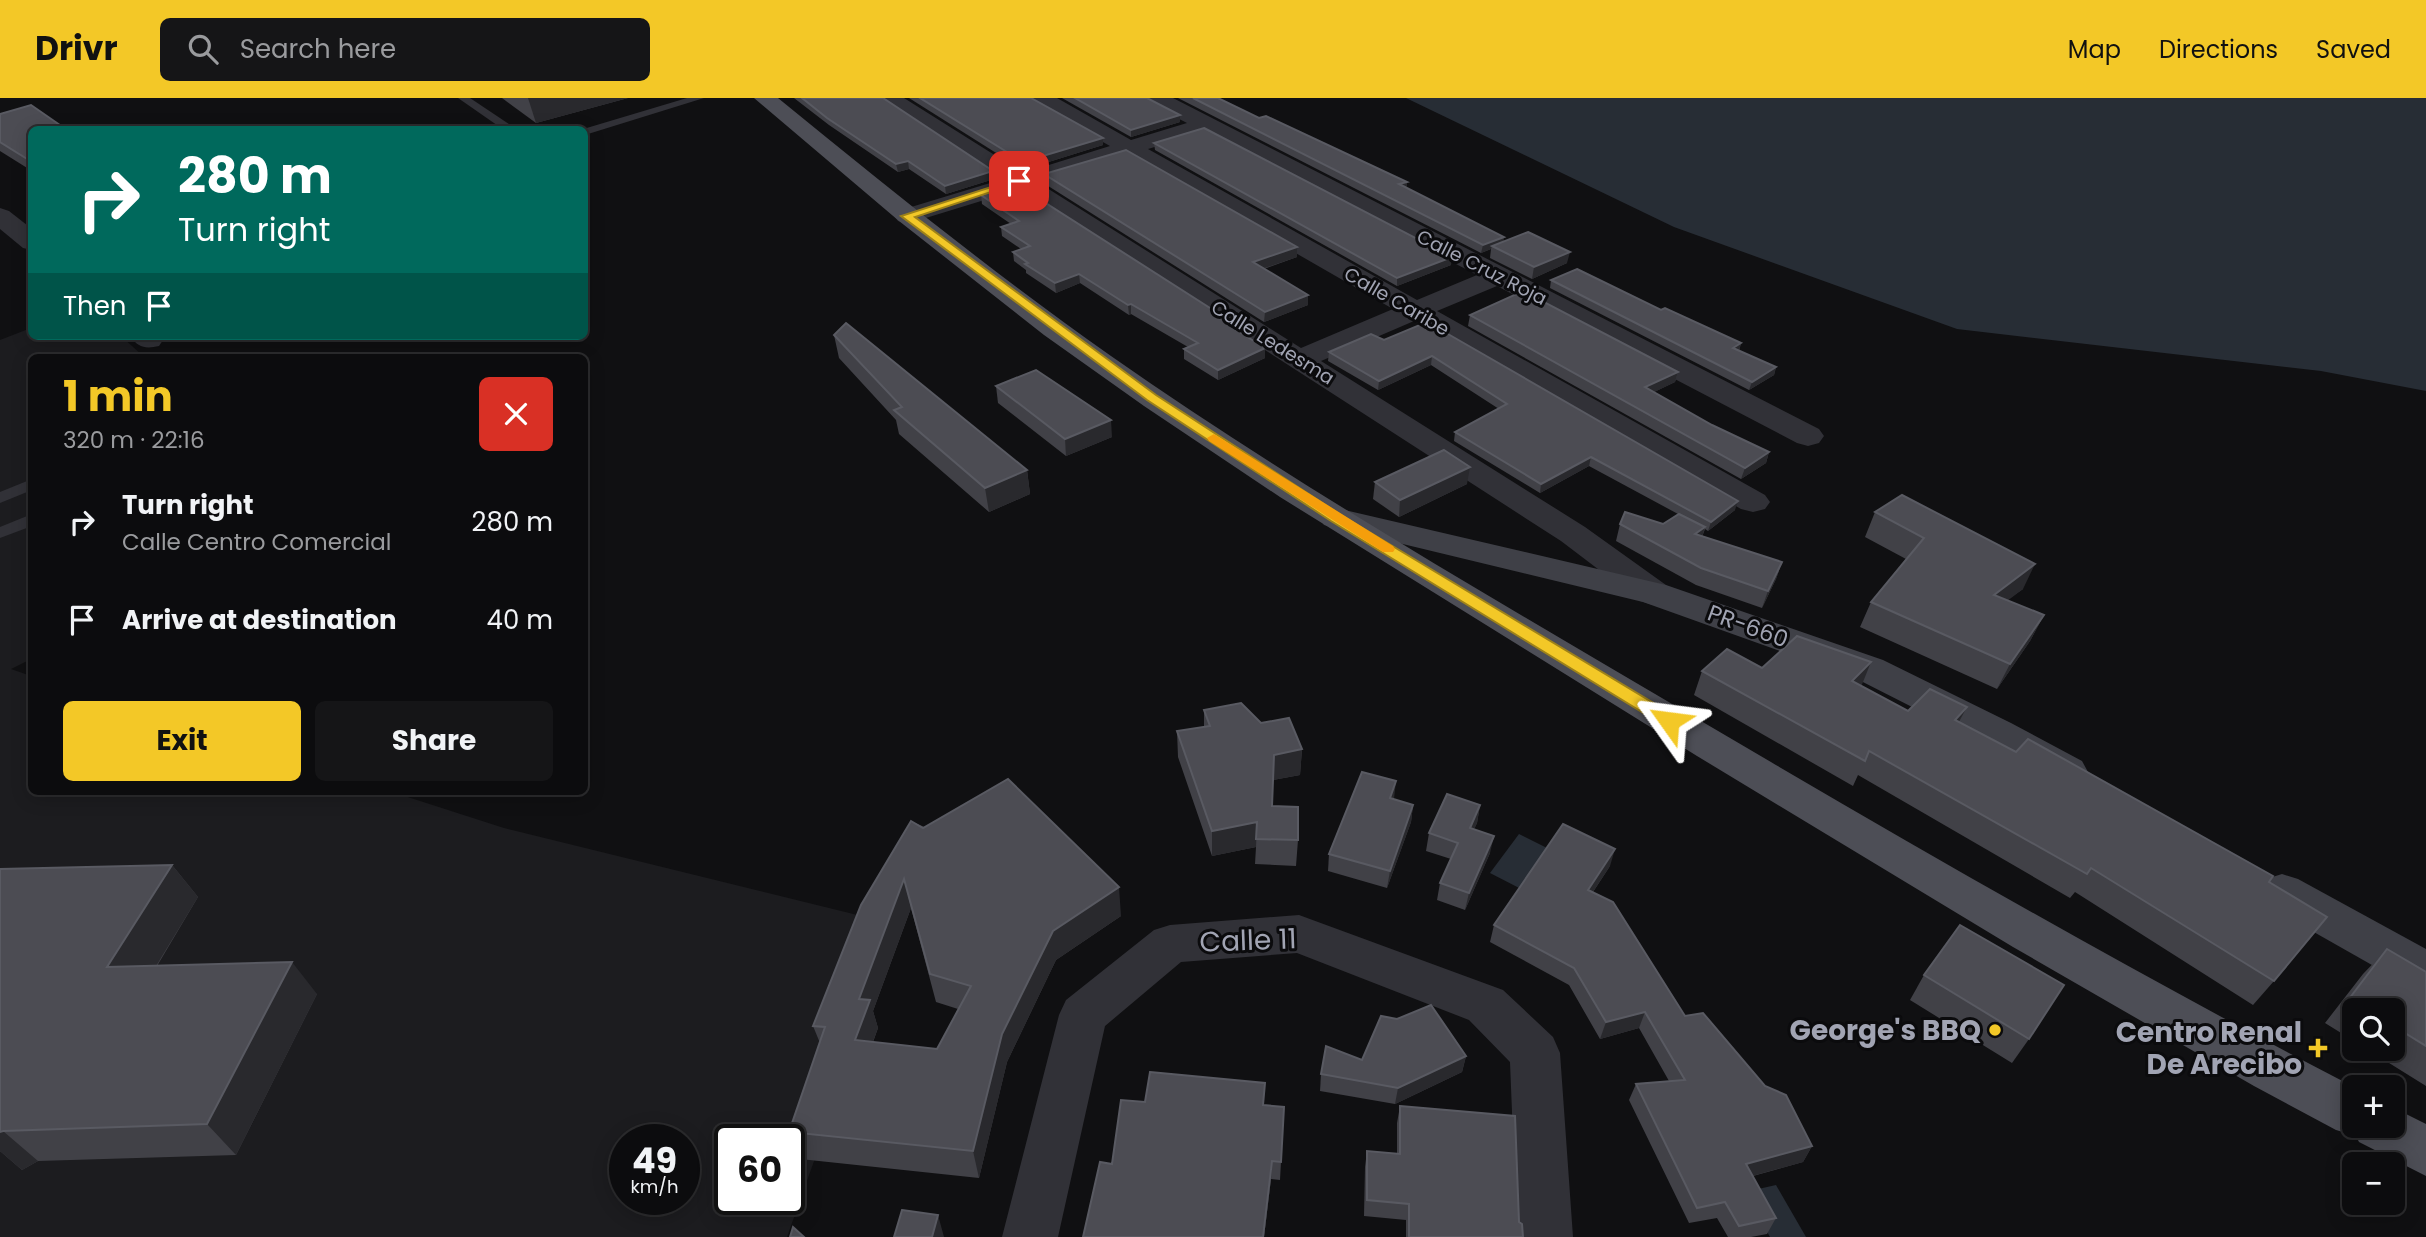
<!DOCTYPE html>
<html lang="en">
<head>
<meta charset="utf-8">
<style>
  :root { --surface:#0c0c0e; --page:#151517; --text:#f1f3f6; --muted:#9a9b9e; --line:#2c2c2e; --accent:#f3c827 }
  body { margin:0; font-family:Poppins,sans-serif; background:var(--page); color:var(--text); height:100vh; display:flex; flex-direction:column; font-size:26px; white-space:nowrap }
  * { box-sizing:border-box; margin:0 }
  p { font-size:23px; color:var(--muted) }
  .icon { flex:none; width:38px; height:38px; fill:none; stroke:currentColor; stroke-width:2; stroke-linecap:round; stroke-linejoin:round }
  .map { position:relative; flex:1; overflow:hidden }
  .panel { position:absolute; left:28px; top:256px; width:560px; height:441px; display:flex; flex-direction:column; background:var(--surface); border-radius:10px; box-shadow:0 4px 18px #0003,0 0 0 2px var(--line) }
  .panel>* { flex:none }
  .hud { position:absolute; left:28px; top:28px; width:560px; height:214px; border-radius:10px; box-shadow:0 4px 18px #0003,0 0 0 2px var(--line); background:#00695c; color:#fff; overflow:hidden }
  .tools { position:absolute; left:2342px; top:900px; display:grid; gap:14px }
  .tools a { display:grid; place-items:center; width:63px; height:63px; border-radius:10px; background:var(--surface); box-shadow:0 4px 18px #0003,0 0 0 2px var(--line); font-size:35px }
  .speed { position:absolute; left:609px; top:1026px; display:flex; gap:14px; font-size:35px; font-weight:700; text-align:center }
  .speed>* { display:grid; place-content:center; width:91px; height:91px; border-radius:50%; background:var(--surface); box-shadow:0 4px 18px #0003,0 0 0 2px var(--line); line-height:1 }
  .speed small { font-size:18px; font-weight:400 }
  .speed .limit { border:4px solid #111; border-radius:10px; background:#fff; color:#111 }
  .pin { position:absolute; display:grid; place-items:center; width:60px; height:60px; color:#fff; margin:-30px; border-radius:14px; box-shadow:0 4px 10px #0006 }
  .me { position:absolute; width:77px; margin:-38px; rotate:301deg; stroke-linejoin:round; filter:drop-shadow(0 0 5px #0008) }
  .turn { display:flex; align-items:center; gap:24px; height:147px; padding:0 35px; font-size:32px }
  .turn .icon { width:91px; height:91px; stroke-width:2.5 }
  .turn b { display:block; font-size:49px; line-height:60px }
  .then { display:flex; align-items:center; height:66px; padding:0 35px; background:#0003; gap:14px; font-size:26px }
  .round { display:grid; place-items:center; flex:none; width:74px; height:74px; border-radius:10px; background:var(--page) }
  .overview { display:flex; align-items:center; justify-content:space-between; height:119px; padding:0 35px }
  h1 { font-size:42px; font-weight:700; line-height:52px; color:var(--accent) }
  .button { display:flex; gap:14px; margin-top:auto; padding:14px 35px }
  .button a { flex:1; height:80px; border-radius:10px; background:var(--accent); color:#111; font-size:28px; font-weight:700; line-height:80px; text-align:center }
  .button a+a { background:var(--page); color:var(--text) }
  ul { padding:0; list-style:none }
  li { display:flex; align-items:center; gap:21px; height:98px; padding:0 35px }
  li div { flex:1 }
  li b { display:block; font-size:26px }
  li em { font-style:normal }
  header { display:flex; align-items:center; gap:42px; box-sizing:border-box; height:98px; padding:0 35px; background:var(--accent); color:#111 }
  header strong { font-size:33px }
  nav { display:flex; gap:38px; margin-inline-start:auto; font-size:24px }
  .search { width:490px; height:63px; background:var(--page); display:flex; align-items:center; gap:18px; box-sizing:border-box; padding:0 24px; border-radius:10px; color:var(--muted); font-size:26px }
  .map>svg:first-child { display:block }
  .built { fill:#1c1c1f; fill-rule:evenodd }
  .water { fill:#272d35 }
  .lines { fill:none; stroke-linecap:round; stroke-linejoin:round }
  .lane { fill:#313137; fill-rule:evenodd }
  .street { fill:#313137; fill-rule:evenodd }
  .secondary { fill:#3f4047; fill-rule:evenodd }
  .primary { fill:#4d4e56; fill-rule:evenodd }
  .wall { fill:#414147; fill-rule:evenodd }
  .shaded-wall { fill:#29292d }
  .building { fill:#4c4c53; stroke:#595a62; stroke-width:2; fill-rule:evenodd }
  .route { fill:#f3c827; stroke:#9e8219; stroke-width:2 }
  .slow { fill:#f59e0b }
  .poi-dot { fill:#f3c827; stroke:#0b0b0d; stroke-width:2.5 }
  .labels { text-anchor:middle; stroke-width:6; stroke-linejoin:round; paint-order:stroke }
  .far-street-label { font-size:19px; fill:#a1a4b3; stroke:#0b0b0d }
  .street-label { font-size:23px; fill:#a1a4b3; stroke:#0b0b0d }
  .near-street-label { font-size:28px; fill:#a1a4b3; stroke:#0b0b0d }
  .near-poi-label { font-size:28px; font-weight:bold; fill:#a1a4b3; stroke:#0b0b0d; text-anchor:end }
</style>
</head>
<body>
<header>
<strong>Drivr</strong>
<div class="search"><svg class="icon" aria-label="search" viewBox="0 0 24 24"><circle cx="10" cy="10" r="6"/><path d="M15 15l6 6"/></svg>Search here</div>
<nav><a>Map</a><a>Directions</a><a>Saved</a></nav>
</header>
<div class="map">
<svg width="2426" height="1139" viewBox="0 0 2426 1139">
  <rect width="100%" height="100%" fill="#101012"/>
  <path class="built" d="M31 230 32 238H121L144 259H32L31 561 11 571 31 578 32 693H389L504 730 898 827 787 1139H0V242ZM625 1041H684V1101H625ZM730 1041H789V1101H730Z"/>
  <g class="water">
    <polygon points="1406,0 2426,0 2426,293 2321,273 1957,231 1674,129"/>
    <polygon points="1519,736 1553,753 1525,793 1490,775"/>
    <polygon points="1776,1087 1806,1139 1770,1139 1745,1094"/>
  </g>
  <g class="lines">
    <g class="lane">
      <polygon points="458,0 470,0 518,32 504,32"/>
      <polygon points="687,0 704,0 588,36 584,37 584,32 580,32"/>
      <polygon points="32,381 32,392 0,405 0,394"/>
      <polygon points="32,416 32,428 0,440 0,429"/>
    </g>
    <g class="street">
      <path d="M878 0H904L1023 75 1110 48 1033 5 1030 0H1057L1131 42 1187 25 1148 5 1145 0H1173L1819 331 1824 338 1819 345 1808 348 1797 345 1497 188 1437 213 1765 397 1770 404 1765 411 1753 414 1741 411 1414 223 1321 263 1585 429 1666 487 1671 495 1666 503 1653 507 1640 503 1561 443 1017 92 916 123 907 126 898 123 894 118 898 113 1000 82ZM1204 34 1477 177 1417 202 1148 51ZM1127 58 1393 211 1301 250 1039 85Z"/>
      <polygon points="0,110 9,113 32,131 32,152 23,150 0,131"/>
      <path d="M130 238H161L163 242 159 248C146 251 138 250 130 238Z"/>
      <polygon points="1299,817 1503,892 1553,939 1560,955 1573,1139 1517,1139 1510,964 1469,922 1297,855 1181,864 1105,928 1058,1139 1002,1139 1059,917 1066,902 1154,832 1170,827"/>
    </g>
    <g class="secondary">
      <polygon points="1336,410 1666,487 1883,562 2011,625 2082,663 2088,674 2082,685 2067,689 2052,685 1983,645 1855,580 1643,504 1324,427 1319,420 1324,413"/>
      <polygon points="2282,776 2298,781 2426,851 2426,894 2409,888 2266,807 2259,794 2266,781"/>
    </g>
    <path class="primary" d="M754 0H778C887 89 996 177 1111 258 1295 387 1491 499 1684 613 1905 743 2126 871 2354 989V1027H2392V1009L2426 1026V1078L2359 1044 2356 1038 2336 1032 2254 988 2013 849 1697 658 1280 399 1144 308 1044 237 899 123Z"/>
  </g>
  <g class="wall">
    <polygon points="502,0 628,0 536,25"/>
    <polygon points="794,0 883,0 994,81 946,96 909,71 898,74 829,27"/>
    <polygon points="909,0 1031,0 1103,47 1023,72"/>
    <polygon points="1062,0 1147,0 1180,17 1180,24 1131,39"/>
    <polygon points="1178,0 1218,0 1259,20 1407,84 1406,90 1504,143 1567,165 1532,181 1490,160 1491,151 1481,155"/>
    <polygon points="0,16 32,32 32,73 0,53"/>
    <polygon points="1154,45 1451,167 1397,188 1155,52"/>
    <polygon points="1044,76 1297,149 1297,159 1264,171 1308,207 1264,224 1045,86"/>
    <polygon points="981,97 1235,231 1265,260 1218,282 1184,261 1184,251 1188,249 1131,216 1129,217 1080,185 1056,195 1026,175 1026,172 1014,163 1013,154 1021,151 1002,138 1001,129 1011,126 982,106"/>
    <polygon points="1551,182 1661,212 1741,245 1739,253 1776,269 1774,277 1749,292 1550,190"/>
    <polygon points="1470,217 1678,274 1675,284 1654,294 1712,327 1769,354 1766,365 1741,381 1468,228"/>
    <polygon points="1422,226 1735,412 1708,433 1705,431 1702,439 1782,464 1776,481 1762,510 1696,487 1616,443 1620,426 1663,426 1678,416 1589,368 1540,395 1454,343 1455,334 1499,311 1431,267 1378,292 1328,263 1329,254 1384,242"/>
    <polygon points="834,237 1027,372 1030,396 989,414 899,336 896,322 839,260"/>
    <polygon points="996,288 1112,339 1066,358 998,305"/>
    <polygon points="1375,384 1467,386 1399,419 1373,401"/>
    <polygon points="1875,414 2023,491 2007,502 2044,517 2030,543 1997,591 1860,529 1871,504 1906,461 1865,439"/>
    <polygon points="1762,570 1861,588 1908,613 1959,624 2269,784 2274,883 2253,907 2075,794 2070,800 1858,677 1853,688 1694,597 1702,573"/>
    <polygon points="1204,612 1261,625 1302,651 1300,677 1273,682 1272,708 1298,742 1296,768 1255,766 1256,749 1212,758 1178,659 1177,633 1204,629"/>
    <polygon points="1394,701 1413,707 1411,724 1387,790 1328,773 1329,756"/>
    <polygon points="1480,707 1477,725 1474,731 1490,755 1465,812 1437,802 1440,785 1451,761 1426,753 1429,735"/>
    <path d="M911 723 1121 818 1056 862 1007 964 979 1080 800 1061 789 1034 820 945 813 928ZM911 810 936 904 958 911 937 951 873 944 878 930 873 913Z"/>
    <polygon points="172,767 198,799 157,868 317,896 236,1057 38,1063 22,1072 0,1053 0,771"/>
    <polygon points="1610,768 1593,794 1685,918 1812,1048 1803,1064 1753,1078 1776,1120 1767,1136 1751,1139 1728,1139 1717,1120 1689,1125 1629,1002 1636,986 1669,983 1639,930 1600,941 1569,887 1490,844 1494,827"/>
    <polygon points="2387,851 2426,874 2426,988 2365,950 2392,950 2392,912 2354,912 2354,943 2325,925 2363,876"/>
    <polygon points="1924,877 2029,941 2012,965 1910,902"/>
    <polygon points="1466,958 1462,974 1395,1006 1320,993 1321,976 1362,962"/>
    <polygon points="1145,1004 1264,1007 1284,1009 1280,1082 1271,1081 1264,1139 1083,1139 1112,1066"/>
    <polygon points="1400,1008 1519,1124 1523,1139 1406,1139 1406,1122 1364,1118 1365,1069 1367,1053 1397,1056 1397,1025"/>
  </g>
  <g class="shaded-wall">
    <polygon points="528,0 628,0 536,25"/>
    <polygon points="1180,17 1180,24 1131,39 1131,32"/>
    <polygon points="1103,40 1103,47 1023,72 1023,64"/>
    <polygon points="908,63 909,71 898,74 896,66"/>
    <polygon points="993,73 994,81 946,96 945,88"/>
    <polygon points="1407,84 1406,92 1399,86"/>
    <polygon points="1504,139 1503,147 1492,148 1491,151 1481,155 1483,147"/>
    <polygon points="1297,149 1297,159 1253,174 1253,164"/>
    <polygon points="1570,154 1567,165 1532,181 1534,169"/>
    <polygon points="1452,159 1451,167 1397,188 1397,180"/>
    <polygon points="1079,176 1080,185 1056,195 1055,185"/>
    <polygon points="1308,197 1308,207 1264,224 1265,214"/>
    <polygon points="1131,206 1131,216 1129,217 1128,207"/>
    <polygon points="1741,245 1739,253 1733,250"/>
    <polygon points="1265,250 1265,260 1218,282 1218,272"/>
    <polygon points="1432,258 1431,267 1378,292 1379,283"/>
    <polygon points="1776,269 1774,277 1749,292 1752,284"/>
    <polygon points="1678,274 1675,284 1642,300 1645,289"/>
    <polygon points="1111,322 1112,339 1066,358 1065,341"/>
    <polygon points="1769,354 1766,365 1741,381 1745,370"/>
    <polygon points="1591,359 1589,368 1540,395 1541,386"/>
    <polygon points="1470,369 1467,386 1399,419 1400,402"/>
    <polygon points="1027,372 1030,396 989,414 985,390"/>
    <polygon points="1738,403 1735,412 1708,433 1711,424"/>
    <polygon points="1705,429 1700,446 1695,436"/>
    <polygon points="1782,464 1776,481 1762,510 1768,493"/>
    <polygon points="2035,466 2023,491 1982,522 1994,497"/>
    <polygon points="2044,517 2030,543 1997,591 2010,566"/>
    <polygon points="1871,564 1861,589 1852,583"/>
    <polygon points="1967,609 1954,633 1955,622"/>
    <polygon points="1302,651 1300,677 1273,682 1274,657"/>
    <polygon points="1396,683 1394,701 1390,700"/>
    <polygon points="1413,707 1411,724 1387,790 1390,773"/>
    <polygon points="1480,707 1477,725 1467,747 1470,730"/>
    <polygon points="1257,724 1256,749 1212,758 1212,733"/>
    <polygon points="1494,738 1490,755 1465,812 1469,795"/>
    <polygon points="1615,751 1610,768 1583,809 1588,792"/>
    <polygon points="172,767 198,799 136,901 107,869"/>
    <polygon points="904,781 911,810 873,913 878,930 863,970 855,942 859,901"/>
    <polygon points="1119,789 1121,818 1056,862 1007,964 979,1080 973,1053 1002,936 1053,833"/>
    <polygon points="292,864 317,896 236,1057 207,1026"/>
    <polygon points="1645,914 1639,930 1600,941 1606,924"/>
    <polygon points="1466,958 1462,974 1395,1006 1398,990"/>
    <polygon points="3,1033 38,1063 22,1072 0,1053 0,1034"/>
    <polygon points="1812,1048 1803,1064 1738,1082 1746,1066"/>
    <polygon points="1272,1063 1271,1081 1264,1139 1263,1139"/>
    <polygon points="938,1117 944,1139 932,1139"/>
  </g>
  <g class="building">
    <polygon points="802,0 883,0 993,73 945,88 908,63 896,66 827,20"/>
    <polygon points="920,0 1031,0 1103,40 1023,64"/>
    <polygon points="1075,0 1147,0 1180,17 1131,32"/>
    <polygon points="1193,0 1218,0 1259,20 1266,18 1407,84 1399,86 1504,139 1483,147"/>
    <polygon points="31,7 67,32 32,32 32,64 0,44 0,16"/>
    <polygon points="1204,30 1452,159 1397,180 1154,45"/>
    <polygon points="1126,52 1297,149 1253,164 1308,197 1265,214 1044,76"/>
    <polygon points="1016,86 1235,226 1230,228 1265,250 1218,272 1184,251 1198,245 1131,206 1128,207 1079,176 1055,185 1025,166 1028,165 1013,154 1030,148 1001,129 1019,123 981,97"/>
    <polygon points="1528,134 1570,154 1534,169 1492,148"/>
    <polygon points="1577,171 1661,212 1665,210 1741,245 1733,250 1776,269 1752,284 1551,182"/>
    <polygon points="1523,193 1678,274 1645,289 1712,327 1769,354 1745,370 1470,217"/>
    <polygon points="846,225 1027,372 985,390 894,312 902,309 834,237"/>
    <polygon points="1422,226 1436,234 1441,232 1738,403 1711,424 1591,359 1541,386 1455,334 1507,306 1432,258 1379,283 1329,254 1371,236 1384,242"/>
    <polygon points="1036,272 1111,322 1065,341 996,288"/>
    <polygon points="1444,352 1470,369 1400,402 1375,384"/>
    <polygon points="1902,397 2035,466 1994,497 2044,517 2010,566 1871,504 1924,440 1875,414"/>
    <polygon points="1625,414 1663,426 1679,416 1705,429 1695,436 1782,464 1768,493 1701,470 1620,426"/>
    <polygon points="1797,538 1871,564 1852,583 1908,613 1930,591 1967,609 1955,622 2016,654 2028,641 2273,778 2269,784 2327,819 2274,883 2091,770 2087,776 1869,653 1865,663 1702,573 1727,551 1762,570"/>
    <polygon points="1241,605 1261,625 1289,620 1302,651 1274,657 1272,708 1298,709 1298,742 1256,741 1257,724 1212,733 1177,633 1210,628 1204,612"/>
    <polygon points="1362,674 1396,683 1390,700 1413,707 1390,773 1329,756"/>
    <path d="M1008 681 1119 789 1053 833 1002 936 973 1053 789 1034 825 929 813 928 861 807 911 723 923 730ZM904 781 930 876 971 888 937 951 855 942 870 902 859 901Z"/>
    <polygon points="1447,696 1480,707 1470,730 1494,738 1469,795 1440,785 1458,745 1429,735"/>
    <polygon points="1563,726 1615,751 1588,792 1613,804 1685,918 1703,915 1765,988 1786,997 1812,1048 1746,1066 1776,1120 1739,1128 1725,1104 1697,1110 1636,986 1685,982 1645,914 1606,924 1574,870 1494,827"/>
    <polygon points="172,767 107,869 292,864 207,1026 3,1033 0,1034 0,771"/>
    <polygon points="1960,827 2064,887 2029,941 1924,877"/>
    <polygon points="2387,851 2426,874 2426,948 2392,927 2392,912 2367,912 2349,901"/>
    <polygon points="1431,907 1466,958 1398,990 1321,976 1326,948 1362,962 1381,918 1397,921"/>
    <polygon points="1150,974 1265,985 1263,1007 1284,1009 1281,1064 1272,1063 1263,1139 1083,1139 1100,1064 1112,1066 1121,1002 1145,1004"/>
    <polygon points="1400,1008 1515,1018 1519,1124 1522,1126 1523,1139 1409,1139 1409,1106 1367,1102 1367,1053 1400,1056"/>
    <polygon points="902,1112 938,1117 932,1139 894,1139"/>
    <polygon points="793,1129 804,1139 790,1139"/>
  </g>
  <polygon class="route" points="1016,81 1024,83 915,119 1156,297 1341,417 1675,618 1677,623 1675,627 1663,627 1331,423 1147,302 901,118"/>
  <polygon class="slow" points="1214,336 1393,448 1395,451 1393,454 1383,454 1209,343 1207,340"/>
  <g class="poi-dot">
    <circle cx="1995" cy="932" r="7"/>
    <path d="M2314.5 939.5h7v7h7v7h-7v7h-7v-7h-7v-7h7z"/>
  </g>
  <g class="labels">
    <g class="far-street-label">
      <text transform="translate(1482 169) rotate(27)" y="7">Calle Cruz Roja</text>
      <text transform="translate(1397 203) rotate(30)" y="7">Calle Caribe</text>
      <text transform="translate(1273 244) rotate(32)" y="7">Calle Ledesma</text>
    </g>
    <g class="street-label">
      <text transform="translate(1748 528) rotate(20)" y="8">PR-660</text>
    </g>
    <g class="near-street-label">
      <text transform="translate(1248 842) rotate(-2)" y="10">Calle 11</text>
    </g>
    <g class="near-poi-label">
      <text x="1981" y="942">George's BBQ</text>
      <text x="2302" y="944">Centro Renal<tspan x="2302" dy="32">De Arecibo</tspan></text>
    </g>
  </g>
</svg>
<div class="tools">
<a><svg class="icon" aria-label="search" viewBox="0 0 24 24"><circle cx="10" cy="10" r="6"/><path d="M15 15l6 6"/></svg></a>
<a>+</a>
<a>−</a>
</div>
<div class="speed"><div>49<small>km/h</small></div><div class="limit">60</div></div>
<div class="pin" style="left:1019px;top:83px;background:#d93025"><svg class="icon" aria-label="arrive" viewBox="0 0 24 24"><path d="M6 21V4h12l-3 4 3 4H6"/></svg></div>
<svg class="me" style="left:1669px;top:623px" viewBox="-20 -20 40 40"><path d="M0-17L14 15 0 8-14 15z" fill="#f3c827" stroke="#fff" stroke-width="4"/></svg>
<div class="hud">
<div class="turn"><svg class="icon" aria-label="right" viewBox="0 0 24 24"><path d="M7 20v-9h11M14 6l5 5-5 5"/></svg><div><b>280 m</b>Turn right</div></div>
<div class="then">Then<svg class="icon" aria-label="arrive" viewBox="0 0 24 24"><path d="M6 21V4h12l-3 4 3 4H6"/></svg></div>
</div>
<section class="panel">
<div class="overview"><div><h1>1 min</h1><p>320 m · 22:16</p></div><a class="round" style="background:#d93025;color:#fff"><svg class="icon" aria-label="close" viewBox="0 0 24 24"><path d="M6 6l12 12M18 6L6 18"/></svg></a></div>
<ul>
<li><svg class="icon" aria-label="right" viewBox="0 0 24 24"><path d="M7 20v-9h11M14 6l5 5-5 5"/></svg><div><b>Turn right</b><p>Calle Centro Comercial</p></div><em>280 m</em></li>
<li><svg class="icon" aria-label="arrive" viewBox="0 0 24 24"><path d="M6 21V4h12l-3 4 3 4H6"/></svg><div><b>Arrive at destination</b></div><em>40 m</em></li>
</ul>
<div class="button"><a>Exit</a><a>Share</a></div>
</section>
</div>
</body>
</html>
